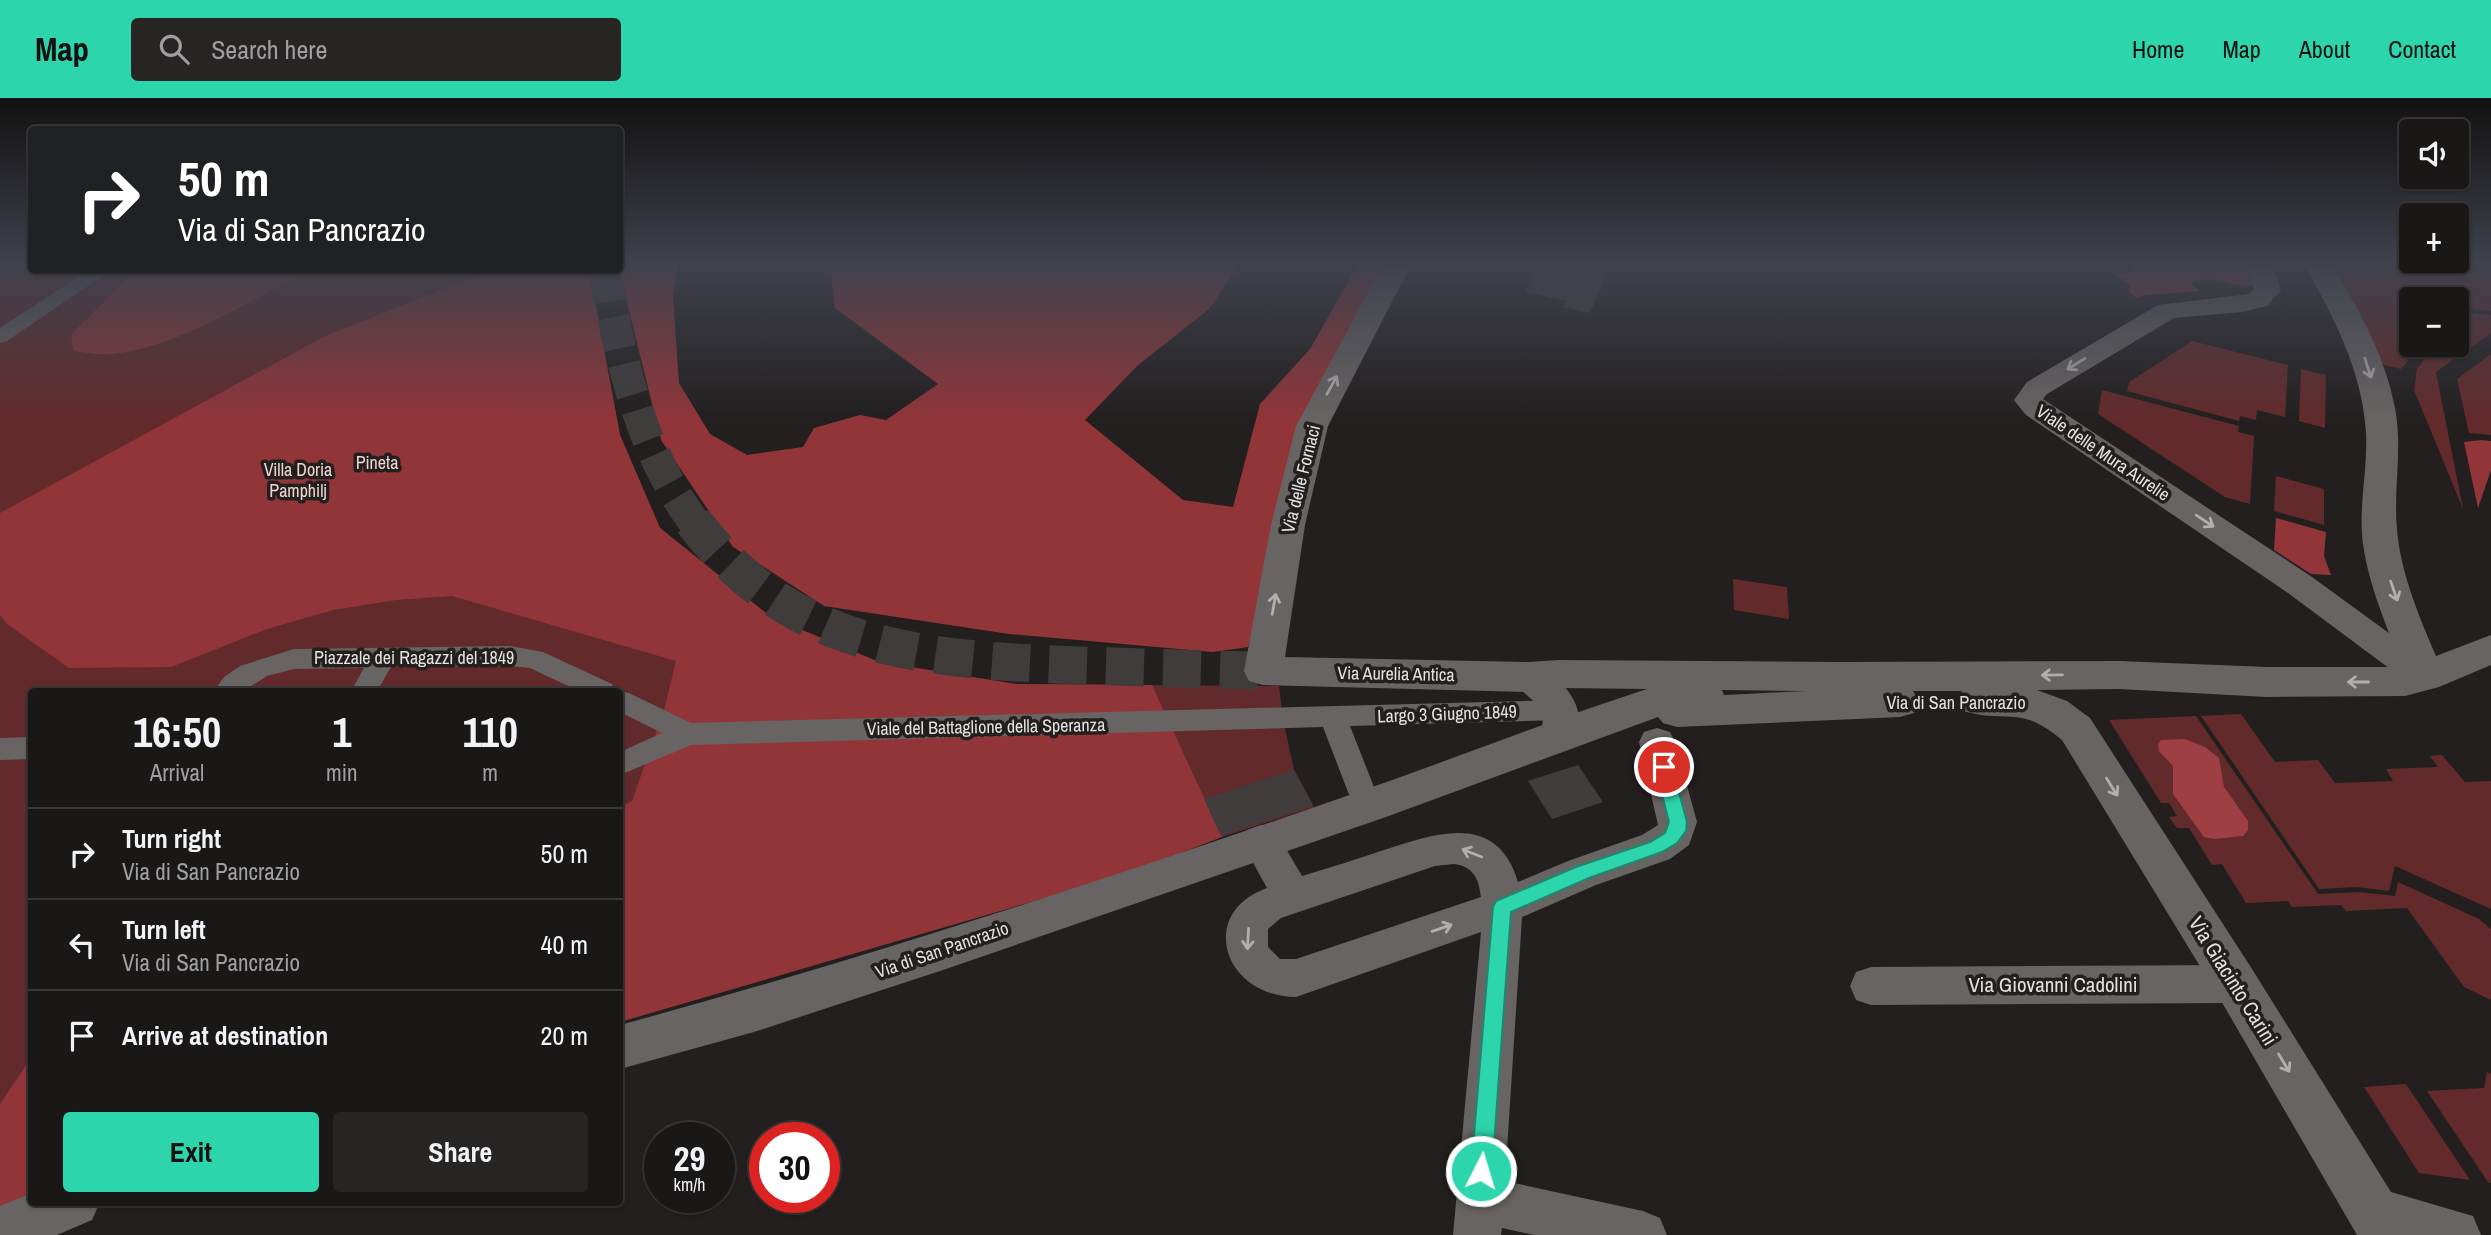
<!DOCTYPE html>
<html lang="en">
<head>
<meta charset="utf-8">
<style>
  :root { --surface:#1a1717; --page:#272424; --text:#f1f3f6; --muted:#9f9fa1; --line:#383636; --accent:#2cd5ab }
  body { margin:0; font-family:"Archivo Narrow",sans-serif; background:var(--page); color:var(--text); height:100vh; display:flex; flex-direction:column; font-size:26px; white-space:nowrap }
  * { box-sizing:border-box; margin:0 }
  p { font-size:23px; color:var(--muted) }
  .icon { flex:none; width:38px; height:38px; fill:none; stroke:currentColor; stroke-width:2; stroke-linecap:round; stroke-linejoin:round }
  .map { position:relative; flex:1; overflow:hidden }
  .sheet { position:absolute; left:28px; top:590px; width:595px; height:518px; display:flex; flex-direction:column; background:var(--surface); border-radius:7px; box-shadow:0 2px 5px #0004,0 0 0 2px var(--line) }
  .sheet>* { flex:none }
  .hud { position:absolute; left:28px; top:28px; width:595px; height:147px; border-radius:7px; box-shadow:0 2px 5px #0004,0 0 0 2px var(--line); background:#202124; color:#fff; overflow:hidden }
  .fabs { position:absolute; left:2399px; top:21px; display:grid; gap:14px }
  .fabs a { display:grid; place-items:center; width:70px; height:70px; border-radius:7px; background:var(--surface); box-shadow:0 2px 5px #0004,0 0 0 2px var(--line); font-size:35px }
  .speed { position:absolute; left:644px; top:1024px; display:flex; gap:14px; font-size:35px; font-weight:700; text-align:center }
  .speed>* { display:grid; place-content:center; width:91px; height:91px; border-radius:50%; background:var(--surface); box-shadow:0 2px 5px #0004,0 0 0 2px var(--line); line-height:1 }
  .speed small { font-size:18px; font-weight:400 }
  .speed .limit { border:10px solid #d22; background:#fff; color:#111 }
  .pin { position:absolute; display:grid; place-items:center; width:60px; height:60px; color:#fff; margin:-30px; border:4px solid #fff; border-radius:50%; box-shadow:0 2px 7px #0007 }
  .me { position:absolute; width:77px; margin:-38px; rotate:5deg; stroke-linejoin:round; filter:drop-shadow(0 0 5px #0008) }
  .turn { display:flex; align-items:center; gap:24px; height:147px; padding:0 35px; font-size:32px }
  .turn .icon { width:91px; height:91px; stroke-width:2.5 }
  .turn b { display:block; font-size:49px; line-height:60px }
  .eta { display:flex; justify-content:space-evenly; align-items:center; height:119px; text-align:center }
  .eta b { font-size:42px; font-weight:700; line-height:49px }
  .action { display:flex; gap:14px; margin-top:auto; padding:14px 35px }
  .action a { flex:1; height:80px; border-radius:7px; background:var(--accent); color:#111; font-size:28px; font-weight:700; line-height:80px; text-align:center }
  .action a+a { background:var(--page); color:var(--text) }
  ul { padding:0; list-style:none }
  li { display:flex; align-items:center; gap:21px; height:91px; padding:0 35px; border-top:2px solid var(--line) }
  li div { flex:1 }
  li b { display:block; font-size:26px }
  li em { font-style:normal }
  header { display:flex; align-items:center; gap:42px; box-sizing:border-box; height:98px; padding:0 35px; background:var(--accent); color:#111 }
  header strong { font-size:33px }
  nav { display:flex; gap:38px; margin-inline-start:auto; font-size:24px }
  .search { width:490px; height:63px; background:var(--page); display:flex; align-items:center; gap:18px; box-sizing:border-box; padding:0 24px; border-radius:7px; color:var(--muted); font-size:26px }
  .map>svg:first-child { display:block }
  .green { fill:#632a2b }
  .forest { fill:#923539 }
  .water { fill:#9e4043 }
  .building { fill:#413d3d }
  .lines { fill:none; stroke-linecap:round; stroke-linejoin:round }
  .tertiary-tunnel-far1 { stroke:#403c3c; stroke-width:32; stroke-dasharray:32 16; stroke-linecap:butt }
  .tertiary-tunnel { stroke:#403c3c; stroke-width:38; stroke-dasharray:38 19; stroke-linecap:butt }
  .pedestrian { fill:#686463; fill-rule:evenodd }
  .minor { fill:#686463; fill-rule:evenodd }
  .tertiary { fill:#686463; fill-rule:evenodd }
  .oneway { stroke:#b2aeae }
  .route { fill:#2cd5ab; stroke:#1d8a6f; stroke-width:2 }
  .labels { text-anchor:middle; stroke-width:7; stroke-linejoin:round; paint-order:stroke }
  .street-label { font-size:18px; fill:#e3e0e0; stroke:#231f1f }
  .park-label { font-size:18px; fill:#efd3d2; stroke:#231f1f }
  .near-street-label { font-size:21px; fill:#e3e0e0; stroke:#231f1f }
</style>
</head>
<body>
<header>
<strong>Map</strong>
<div class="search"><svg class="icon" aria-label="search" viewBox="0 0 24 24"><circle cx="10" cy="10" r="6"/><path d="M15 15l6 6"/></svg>Search here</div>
<nav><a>Home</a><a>Map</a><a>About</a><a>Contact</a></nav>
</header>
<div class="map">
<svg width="2491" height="1137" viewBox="0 0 2491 1137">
  <rect width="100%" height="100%" fill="#231f1f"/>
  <g class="green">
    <polygon points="0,165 31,165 32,172 589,172 620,337 660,430 771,519 879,564 1016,586 1279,588 1283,621 1294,672 1314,709 1222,739 1120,778 620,924 620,593 32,593 31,1101 0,1113"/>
    <polygon points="2329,165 2491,165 2491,213 2457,209 2457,201 2412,201 2412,247 2421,247 2401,271 2381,266"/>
    <polygon points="2462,214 2491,217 2491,235 2436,274 2463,411 2414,292 2417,271 2436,247 2457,247 2457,221"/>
    <polygon points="2192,243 2288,267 2285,319 2257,312 2256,322 2240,318 2239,323 2127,293 2129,284"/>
    <polygon points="2491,256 2491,337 2469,335 2457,281"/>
    <polygon points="2301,271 2326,277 2325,330 2299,323"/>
    <polygon points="2102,292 2239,328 2238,334 2254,338 2250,406 2225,399 2098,316"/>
    <polygon points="2276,378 2324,391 2324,427 2274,413"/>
    <polygon points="1733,481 1787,489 1789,521 1734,512"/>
    <polygon points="2241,616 2275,664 2318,662 2335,685 2393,683 2386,671 2438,669 2430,658 2442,657 2465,684 2491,683 2491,811 2395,768 2389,793 2357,789 2319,791 2201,618"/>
    <polygon points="2196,618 2318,796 2360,794 2395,798 2398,784 2479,821 2491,831 2491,902 2464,889 2407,810 2346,813 2341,807 2292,809 2288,803 2246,805 2222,766 2212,767 2189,730 2177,730 2169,719 2177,718 2169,705 2161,705 2109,622"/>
    <polygon points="2487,974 2491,976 2491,1085 2488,1084 2427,993 2484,990"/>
    <polygon points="2406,986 2470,1082 2419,1075 2364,989"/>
  </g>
  <g class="forest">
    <polygon points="620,165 679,165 673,198 679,285 710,336 747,357 803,349 814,330 860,317 886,322 938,286 835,210 830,165 1240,165 1209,211 1137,268 1085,322 1183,402 1233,409 1260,306 1310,251 1359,165 1390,165 1319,294 1248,549 1213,554 1009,536 824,508 733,449 661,342 619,172"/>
    <path d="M2127 165H2246L2252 188C2232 190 2213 175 2192 185L2199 193 2145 197 2137 200 2129 194 2130 187 2114 176 2135 173Z"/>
    <path d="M142 172H316C249 199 186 248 112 256 100 258 86 254 74 253L71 237 130 177Z"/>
    <polygon points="492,172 589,172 620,337 660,430 771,519 879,564 1016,586 1152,587 1222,739 1120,778 620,924 620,709 632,703 664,612 676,563 452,498 396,502 333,512 267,531 171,569 69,570 7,526 0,517 0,415 325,238"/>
    <polygon points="2481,342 2491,343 2491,372 2478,410 2464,344"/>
    <polygon points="2276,420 2326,434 2324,458 2331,477 2311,476 2274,452"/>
    <polygon points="31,960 31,1101 0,1113 0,1006"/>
  </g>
  <polygon class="water" points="2185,641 2205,649 2219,660 2224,689 2248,723 2248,732 2243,738 2214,741 2204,739 2173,696 2173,668 2159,653 2158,646 2161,642"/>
  <g class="building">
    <polygon points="1571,169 1606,177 1590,215 1563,209 1566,203 1525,194 1536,170 1568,176"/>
    <polygon points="1578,667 1603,704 1552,721 1528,683"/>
    <polygon points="1294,672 1313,707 1221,738 1204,701"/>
  </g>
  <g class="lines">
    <path class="tertiary-tunnel-far1" d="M604 172C621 262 639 350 694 424"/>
    <path class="tertiary-tunnel" d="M693 423C788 550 920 561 1066 567 1131 569 1197 571 1263 573"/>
    <g class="pedestrian">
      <polygon points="89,172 111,172 7,243 0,245 0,230"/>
      <polygon points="510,548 543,554 612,586 616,593 629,595 691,625 1560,602 1570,605 1574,612 1570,619 1560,622 1350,628 1376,694 1372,702 1362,705 1352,702 1348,694 1323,629 691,647 620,677 620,654 662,635 620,614 620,593 579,593 530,570 510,568 391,569 377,593 351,593 364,570 294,571 267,578 243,593 214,593 224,579 240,568 294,551"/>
      <polygon points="32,639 32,661 0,662 0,640"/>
    </g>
    <g class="minor">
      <polygon points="2245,165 2271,165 2281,192 2267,208 2242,214 2174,220 2047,296 2043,301 2312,479 2437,570 2443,579 2437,588 2425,592 2413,588 2288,495 2026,317 2014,302 2027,284 2158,207 2249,196 2254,191"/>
      <path d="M1529 566C1552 573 1578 595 1579 621 1580 632 1573 642 1568 652L1555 656 1542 652 1537 642C1555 604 1526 605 1511 579L1517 570Z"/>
      <path d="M1657 630 1670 634 1675 644 1697 724 1689 747 1670 761 1596 787 1522 819 1505 1083 1643 1113 1660 1120 1667 1137H1534L1502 1130 1501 1137H1453L1481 834 1296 899C1223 898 1197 815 1267 790L1241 743 1247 732 1261 727 1275 732 1302 778C1329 770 1357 761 1384 752 1436 735 1497 713 1518 784L1568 763 1642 737 1658 727 1639 644 1644 634ZM1454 766C1473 768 1479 781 1481 799L1296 861H1280L1268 849V831L1281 820 1435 768Z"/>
      <polygon points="2236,867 2251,873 2257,886 2251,899 2236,905 1871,907 1856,902 1850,888 1856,874 1871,869"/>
    </g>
    <g class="tertiary">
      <path d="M1384 165H1412L1328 328 1305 427 1285 559 1529 564 1559 562 1838 564 2119 563 2267 569H2402C2387 528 2369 489 2363 446 2358 409 2368 372 2366 334 2362 272 2333 217 2303 165H2331C2358 210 2385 257 2395 310 2403 351 2393 391 2397 432 2401 476 2419 518 2436 558L2491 537V567L2439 589 2405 598 2267 599 2119 591 2037 592 2067 603 2090 620 2252 871 2391 1094 2473 1118 2481 1137H2357L2220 901 2062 642C2020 606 2007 626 1963 613L1957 602 1962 593H1913L1920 604 1914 615 1900 619 1677 629 1663 625 1658 619 1386 719 946 871 754 934 620 971V927C870 859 1117 778 1361 693 1456 660 1551 622 1647 591L1559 590 1529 594 1263 587 1249 583 1244 573 1271 427 1296 328ZM1722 592 1806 593 1724 597Z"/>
      <polygon points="32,1095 32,1104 100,1104 92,1122 57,1137 0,1137 0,1108"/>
    </g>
  </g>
  <defs><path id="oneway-shaft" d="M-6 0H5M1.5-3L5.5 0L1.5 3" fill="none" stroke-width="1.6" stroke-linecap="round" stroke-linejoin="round" transform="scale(1.75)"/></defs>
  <g class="oneway">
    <use href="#oneway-shaft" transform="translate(2076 266) rotate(148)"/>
    <use href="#oneway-shaft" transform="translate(2368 270) rotate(72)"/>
    <use href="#oneway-shaft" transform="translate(1332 287) rotate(-61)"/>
    <use href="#oneway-shaft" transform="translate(2205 423) rotate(34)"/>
    <use href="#oneway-shaft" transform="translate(2394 493) rotate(71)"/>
    <use href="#oneway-shaft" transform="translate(1274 506) rotate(-80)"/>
    <use href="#oneway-shaft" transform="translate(2052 577) rotate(179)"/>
    <use href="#oneway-shaft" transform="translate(2358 584) rotate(180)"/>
    <use href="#oneway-shaft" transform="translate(2112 689) rotate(58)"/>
    <use href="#oneway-shaft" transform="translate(1472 755) rotate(-158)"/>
    <use href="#oneway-shaft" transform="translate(1442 830) rotate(-19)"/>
    <use href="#oneway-shaft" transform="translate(1248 841) rotate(93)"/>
    <use href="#oneway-shaft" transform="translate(2284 965) rotate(59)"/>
  </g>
  <linearGradient id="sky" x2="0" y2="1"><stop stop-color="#131111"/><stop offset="0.51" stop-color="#3f424d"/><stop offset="1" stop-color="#3f424d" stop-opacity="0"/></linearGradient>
  <rect width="2491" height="324" fill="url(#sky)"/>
  <polygon class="route" points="1664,662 1670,664 1672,669 1687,724 1686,733 1677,745 1662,754 1589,780 1511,814 1492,1073 1489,1081 1481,1084 1474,1081 1471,1073 1493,809 1496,803 1576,769 1650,744 1665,735 1669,724 1655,669 1658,664"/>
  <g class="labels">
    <g class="street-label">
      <text transform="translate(2103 355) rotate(34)" y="6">Viale delle Mura Aurelie</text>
      <text transform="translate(1301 381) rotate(-76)" y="6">Via delle Fornaci</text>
      <text x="414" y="566">Piazzale dei Ragazzi del 1849</text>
      <text transform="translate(1396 576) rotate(1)" y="6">Via Aurelia Antica</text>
      <text x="1956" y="611">Via di San Pancrazio</text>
      <text transform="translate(1447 616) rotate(-2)" y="6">Largo 3 Giugno 1849</text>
      <text transform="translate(986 629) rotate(-1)" y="6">Viale del Battaglione della Speranza</text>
      <text transform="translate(942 852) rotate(-19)" y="6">Via di San Pancrazio</text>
    </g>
    <g class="park-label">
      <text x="377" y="371">Pineta</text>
      <text x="298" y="378">Villa Doria<tspan x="298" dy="21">Pamphilj</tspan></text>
    </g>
    <g class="near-street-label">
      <text transform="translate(2233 883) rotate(58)" y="7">Via Giacinto Carini</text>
      <text x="2053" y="894">Via Giovanni Cadolini</text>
    </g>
  </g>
</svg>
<div class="fabs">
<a><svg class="icon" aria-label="sound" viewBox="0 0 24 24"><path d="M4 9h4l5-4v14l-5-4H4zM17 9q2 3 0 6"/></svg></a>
<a>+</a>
<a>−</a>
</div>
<div class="speed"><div>29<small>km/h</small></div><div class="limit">30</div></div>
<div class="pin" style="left:1664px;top:669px;background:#d93025"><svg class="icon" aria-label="arrive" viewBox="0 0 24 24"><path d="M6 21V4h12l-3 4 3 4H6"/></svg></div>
<svg class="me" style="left:1481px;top:1073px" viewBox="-20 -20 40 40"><circle r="17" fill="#2cd5ab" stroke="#fff" stroke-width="3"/><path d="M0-11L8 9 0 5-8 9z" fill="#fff"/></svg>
<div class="hud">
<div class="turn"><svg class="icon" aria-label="right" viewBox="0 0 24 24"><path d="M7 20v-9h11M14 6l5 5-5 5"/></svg><div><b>50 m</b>Via di San Pancrazio</div></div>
</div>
<section class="sheet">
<div class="eta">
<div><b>16:50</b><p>Arrival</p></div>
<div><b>1</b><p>min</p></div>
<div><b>110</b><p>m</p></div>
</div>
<ul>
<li><svg class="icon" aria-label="right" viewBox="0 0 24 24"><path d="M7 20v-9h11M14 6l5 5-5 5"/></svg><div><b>Turn right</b><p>Via di San Pancrazio</p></div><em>50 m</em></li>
<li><svg class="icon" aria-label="left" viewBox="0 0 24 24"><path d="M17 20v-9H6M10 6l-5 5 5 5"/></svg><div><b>Turn left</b><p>Via di San Pancrazio</p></div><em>40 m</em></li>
<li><svg class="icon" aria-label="arrive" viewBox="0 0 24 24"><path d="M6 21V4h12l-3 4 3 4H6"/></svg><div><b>Arrive at destination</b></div><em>20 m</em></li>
</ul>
<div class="action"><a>Exit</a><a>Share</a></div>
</section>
</div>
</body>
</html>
